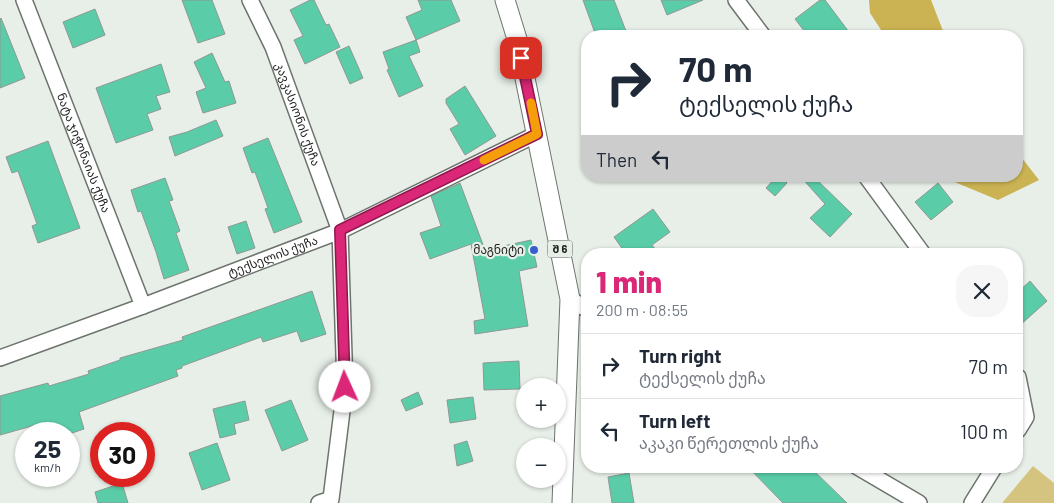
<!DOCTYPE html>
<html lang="en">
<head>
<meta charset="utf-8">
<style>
  :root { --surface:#fff; --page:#f6f6f7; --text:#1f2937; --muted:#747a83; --line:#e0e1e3; --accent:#db2777 }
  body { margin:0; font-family:Barlow,"Noto Sans Georgian",sans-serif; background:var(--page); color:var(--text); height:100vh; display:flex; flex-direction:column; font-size:19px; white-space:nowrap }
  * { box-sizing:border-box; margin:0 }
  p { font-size:16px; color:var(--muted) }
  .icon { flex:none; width:28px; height:28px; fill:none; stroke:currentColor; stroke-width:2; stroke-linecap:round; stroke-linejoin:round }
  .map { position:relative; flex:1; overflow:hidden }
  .sheet { position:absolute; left:581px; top:248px; width:442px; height:225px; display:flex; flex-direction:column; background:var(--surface); border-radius:20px; box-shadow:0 1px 4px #0004 }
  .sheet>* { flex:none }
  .guide { position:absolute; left:581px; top:30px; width:442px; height:152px; border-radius:20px; box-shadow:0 1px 4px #0004; background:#fff; color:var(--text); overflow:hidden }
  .fabs { position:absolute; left:516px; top:378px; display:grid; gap:10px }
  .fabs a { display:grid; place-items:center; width:50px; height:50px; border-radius:50%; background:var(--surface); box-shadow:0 1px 4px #0004; font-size:25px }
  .speed { position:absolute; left:15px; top:422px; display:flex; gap:10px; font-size:25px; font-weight:700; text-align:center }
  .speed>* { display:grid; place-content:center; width:65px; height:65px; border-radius:50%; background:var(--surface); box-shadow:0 1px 4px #0004; line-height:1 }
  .speed small { font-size:12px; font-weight:400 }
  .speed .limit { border:8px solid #d22; background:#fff; color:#111 }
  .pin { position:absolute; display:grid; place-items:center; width:42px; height:42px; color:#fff; margin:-21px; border-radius:10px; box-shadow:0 2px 8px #0006 }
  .me { position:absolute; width:55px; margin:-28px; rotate:358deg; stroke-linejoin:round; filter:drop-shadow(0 0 4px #0008) }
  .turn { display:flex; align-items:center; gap:18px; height:105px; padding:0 15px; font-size:22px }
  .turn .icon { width:65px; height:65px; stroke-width:2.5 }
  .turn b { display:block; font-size:35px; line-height:42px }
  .then { display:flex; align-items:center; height:48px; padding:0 15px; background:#0003; gap:10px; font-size:19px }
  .round { display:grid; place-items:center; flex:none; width:52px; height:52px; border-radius:20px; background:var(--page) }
  .headline { display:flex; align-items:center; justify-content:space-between; height:85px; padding:0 15px }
  h1 { font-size:30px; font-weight:800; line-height:38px; color:var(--accent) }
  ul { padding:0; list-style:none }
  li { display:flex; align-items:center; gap:15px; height:65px; padding:0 15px; border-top:1px solid var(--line) }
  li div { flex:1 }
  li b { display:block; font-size:19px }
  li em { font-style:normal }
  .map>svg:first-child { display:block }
  .green { fill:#d5c480 }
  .forest { fill:#cbb353 }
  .building { fill:#5acda8; stroke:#8f9894 }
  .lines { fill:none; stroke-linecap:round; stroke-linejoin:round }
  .minor-casing { stroke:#6d746d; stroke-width:18 }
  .major-casing { stroke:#6d746d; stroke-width:21 }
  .minor { stroke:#fff; stroke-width:15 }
  .major { stroke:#fff; stroke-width:19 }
  .route-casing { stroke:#8e194d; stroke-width:12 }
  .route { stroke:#db2777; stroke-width:9 }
  .slow { stroke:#f59e0b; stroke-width:9 }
  .poi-dot { fill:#395dce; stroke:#e8efe8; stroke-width:2 }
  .labels { text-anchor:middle; stroke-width:4.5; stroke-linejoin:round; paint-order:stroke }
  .shield { fill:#e8efe8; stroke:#5d615d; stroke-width:1 }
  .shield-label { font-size:11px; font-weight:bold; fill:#222422 }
  .street-label { font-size:12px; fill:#222422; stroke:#e8efe8 }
  .poi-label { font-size:12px; fill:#222422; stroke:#e8efe8; text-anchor:end }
</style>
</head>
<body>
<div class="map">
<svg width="1054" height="503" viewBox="0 0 1054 503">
  <rect width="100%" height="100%" fill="#e8efe8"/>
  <polygon class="green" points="1033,466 1054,483 1054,503 1002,503"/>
  <g class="forest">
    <polygon points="869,0 931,0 945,36 885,36 870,13"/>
    <polygon points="1018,153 1039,180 998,200 940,176 1018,176"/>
  </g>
  <g class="building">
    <polygon points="182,0 212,0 225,34 198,43"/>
    <polygon points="310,0 314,0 326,25 329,24 340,47 305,64 294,40 303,36 290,10"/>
    <polygon points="418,0 451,0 460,21 416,40 406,17 422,10"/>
    <polygon points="583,0 614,0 626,31 611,36 596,36"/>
    <polygon points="661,0 703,0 667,15"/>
    <polygon points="820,0 825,0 852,36 808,36 795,19"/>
    <polygon points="95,9 105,35 73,48 63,22"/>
    <polygon points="1,18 25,78 0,88 0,19"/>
    <polygon points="416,40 420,52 409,56 423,86 399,97 387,70 389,69 383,52"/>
    <polygon points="349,46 363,78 350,84 336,52"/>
    <polygon points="212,53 225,82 229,81 236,103 203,113 196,92 206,88 194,62"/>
    <polygon points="161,64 170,92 156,96 161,109 147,114 153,130 116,143 96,88"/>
    <polygon points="465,86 496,136 465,155 450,129 459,124 446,103 446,99"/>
    <polygon points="216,120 223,136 175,156 169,137 187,132"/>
    <polygon points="268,138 302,222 274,233 265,209 268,208 255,172 252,173 243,148"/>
    <polygon points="48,141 80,228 38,243 32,226 37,224 18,171 12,173 6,157"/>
    <polygon points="777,176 780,176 787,183 775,196 766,188"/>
    <polygon points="800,176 813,176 852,214 830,237 810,218 825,204"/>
    <polygon points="165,178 173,200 169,201 180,231 176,233 189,270 164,279 156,252 141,211 138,212 131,190"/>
    <polygon points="460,183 485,250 531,240 537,267 519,271 528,326 475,334 474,321 485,319 471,244 430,259 420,233 441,226 431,196"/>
    <polygon points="938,183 953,202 931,220 915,202"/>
    <polygon points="653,209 670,232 652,245 659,254 626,254 614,237"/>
    <polygon points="246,221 255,248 237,254 228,227"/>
    <polygon points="1030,281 1047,301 1018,327 1018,292"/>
    <polygon points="312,291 326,334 301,342 297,331 263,342 261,337 182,366 182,368 176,370 178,376 79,412 84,429 69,434 50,434 46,422 0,435 0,396 48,383 49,386 89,374 88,371 120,360 120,358 183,340 182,337"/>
    <polygon points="519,361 520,389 484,390 483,363"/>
    <polygon points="418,392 423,404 406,411 401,400"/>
    <polygon points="473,397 476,419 450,423 447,400"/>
    <polygon points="291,400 308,440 282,451 265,410"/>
    <polygon points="245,401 249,420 234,424 236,434 220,438 213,409"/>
    <polygon points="467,441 473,461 457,466 454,445"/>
    <polygon points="217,443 230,480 202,490 189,453"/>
    <polygon points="747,466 809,466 847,503 783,503"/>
    <polygon points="629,473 634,503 612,503 608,477"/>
    <polygon points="122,483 128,503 98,503 95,492"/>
  </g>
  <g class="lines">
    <g class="minor-casing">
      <g id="minor">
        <path id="s1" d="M24 0 143 306"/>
        <path id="s2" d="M250 0 273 47 340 231 345 387 331 499 319 503"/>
        <polyline points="736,0 763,36"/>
        <polyline points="866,176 923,254"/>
        <polyline points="570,299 588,310"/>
        <path id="s3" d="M0 358 143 306 340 231 537 134"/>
        <polyline points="1018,377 1026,417 1018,430"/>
        <polyline points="856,466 919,503"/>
        <polyline points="972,503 995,466"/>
      </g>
    </g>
    <g class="major-casing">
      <polyline id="major" points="505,0 517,39 570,299 562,503"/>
    </g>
    <use href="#minor" class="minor"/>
    <use href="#major" class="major"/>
  </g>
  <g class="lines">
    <g class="route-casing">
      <polyline id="route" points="345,387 340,230 537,134 521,58"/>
    </g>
    <use href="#route" class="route"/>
    <polyline class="slow" points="484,160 537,134 531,103"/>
  </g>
  <circle class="poi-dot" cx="534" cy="250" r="5"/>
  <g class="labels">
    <rect class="shield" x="547.5" y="240.5" width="25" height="17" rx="4"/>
    <g class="shield-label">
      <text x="560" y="253">შ 6</text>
    </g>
    <g class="street-label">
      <text dy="4" stroke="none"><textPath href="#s2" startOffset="124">კავკასიონის ქუჩა</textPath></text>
      <text dy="4" stroke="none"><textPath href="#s1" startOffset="164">ნატა ჯიჭონაიას ქუჩა</textPath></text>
      <text dy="4" stroke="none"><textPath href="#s3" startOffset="291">ტექსელის ქუჩა</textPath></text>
    </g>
    <g class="poi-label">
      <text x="524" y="254">მაგნიტი</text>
    </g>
  </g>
</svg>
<div class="fabs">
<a>+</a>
<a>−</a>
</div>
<div class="speed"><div>25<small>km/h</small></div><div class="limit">30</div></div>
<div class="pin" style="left:521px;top:58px;background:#d93025"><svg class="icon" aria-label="arrive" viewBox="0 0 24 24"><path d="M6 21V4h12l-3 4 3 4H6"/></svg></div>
<svg class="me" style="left:345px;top:387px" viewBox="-20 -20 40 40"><circle r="19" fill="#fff"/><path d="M0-13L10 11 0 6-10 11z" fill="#db2777"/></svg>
<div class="guide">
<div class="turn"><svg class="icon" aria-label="right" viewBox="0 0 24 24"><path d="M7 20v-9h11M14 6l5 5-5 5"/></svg><div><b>70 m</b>ტექსელის ქუჩა</div></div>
<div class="then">Then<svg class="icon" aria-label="left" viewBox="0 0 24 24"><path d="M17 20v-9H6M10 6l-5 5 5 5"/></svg></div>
</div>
<section class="sheet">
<div class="headline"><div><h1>1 min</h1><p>200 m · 08:55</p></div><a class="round"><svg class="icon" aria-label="close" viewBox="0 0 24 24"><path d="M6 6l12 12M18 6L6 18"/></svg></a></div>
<ul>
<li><svg class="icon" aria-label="right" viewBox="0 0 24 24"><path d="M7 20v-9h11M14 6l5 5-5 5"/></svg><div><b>Turn right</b><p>ტექსელის ქუჩა</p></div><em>70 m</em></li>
<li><svg class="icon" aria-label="left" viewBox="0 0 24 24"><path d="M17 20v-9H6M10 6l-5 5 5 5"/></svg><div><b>Turn left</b><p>აკაკი წერეთლის ქუჩა</p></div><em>100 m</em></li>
</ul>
</section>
</div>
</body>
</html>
